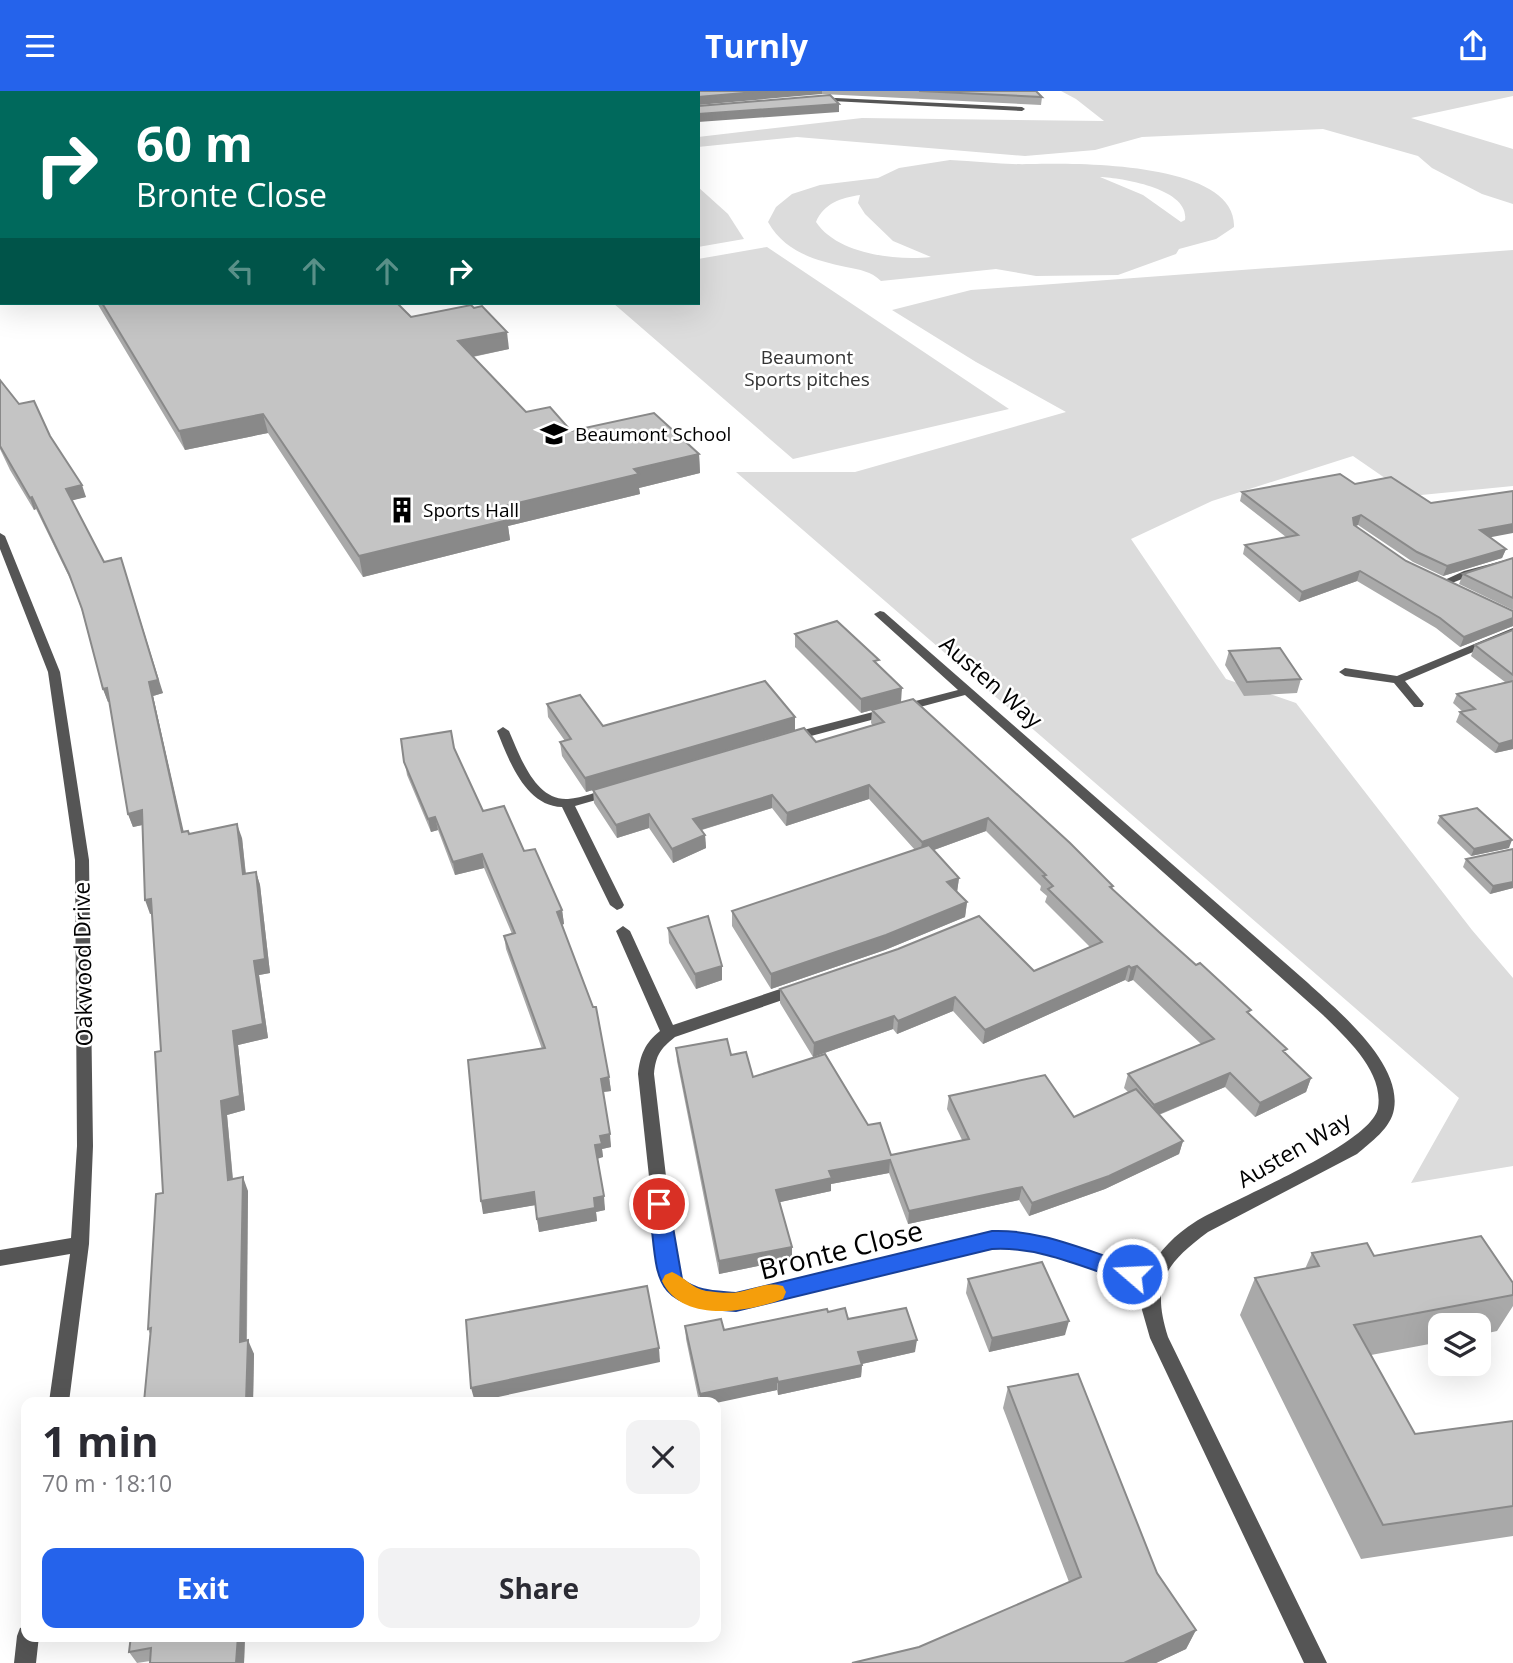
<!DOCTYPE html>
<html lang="en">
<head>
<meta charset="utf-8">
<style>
  :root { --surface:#fff; --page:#f2f2f3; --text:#2b2b33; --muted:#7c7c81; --accent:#2563eb }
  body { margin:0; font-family:"Open Sans",sans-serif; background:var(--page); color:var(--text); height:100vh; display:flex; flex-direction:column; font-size:26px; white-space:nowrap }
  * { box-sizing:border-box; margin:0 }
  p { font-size:23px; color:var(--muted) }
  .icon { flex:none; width:38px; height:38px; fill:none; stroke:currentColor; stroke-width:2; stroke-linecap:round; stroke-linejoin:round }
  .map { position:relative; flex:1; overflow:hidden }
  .drawer { position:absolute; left:21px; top:1306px; width:700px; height:245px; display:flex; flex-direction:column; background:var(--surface); border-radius:14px; box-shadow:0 7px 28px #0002 }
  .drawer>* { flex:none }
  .top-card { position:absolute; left:0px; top:0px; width:700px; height:214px; box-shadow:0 7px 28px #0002; background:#00695c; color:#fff; overflow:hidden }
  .controls { position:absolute; left:1428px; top:1222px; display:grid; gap:14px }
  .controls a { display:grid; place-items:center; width:63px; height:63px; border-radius:14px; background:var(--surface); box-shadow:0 7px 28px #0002; font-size:35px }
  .pin { position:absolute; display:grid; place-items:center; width:60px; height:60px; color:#fff; margin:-30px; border:4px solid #fff; border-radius:50%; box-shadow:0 2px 7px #0007 }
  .me { position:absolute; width:77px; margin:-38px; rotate:289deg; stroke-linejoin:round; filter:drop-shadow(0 0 5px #0008) }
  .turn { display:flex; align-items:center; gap:24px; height:147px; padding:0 21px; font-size:32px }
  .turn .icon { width:91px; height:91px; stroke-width:2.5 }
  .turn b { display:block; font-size:49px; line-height:60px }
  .lanes { display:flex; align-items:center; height:66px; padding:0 21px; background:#0003; justify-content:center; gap:35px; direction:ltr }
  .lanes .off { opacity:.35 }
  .round { display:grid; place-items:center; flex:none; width:74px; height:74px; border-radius:14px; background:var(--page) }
  .headline { display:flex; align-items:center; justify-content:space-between; height:119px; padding:0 21px }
  h1 { font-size:42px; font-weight:700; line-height:52px }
  .action { display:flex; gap:14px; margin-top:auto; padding:14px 21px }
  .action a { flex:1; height:80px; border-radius:14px; background:var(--accent); color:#fff; font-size:28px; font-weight:700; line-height:80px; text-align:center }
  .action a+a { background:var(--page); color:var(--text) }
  header { display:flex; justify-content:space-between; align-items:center; height:91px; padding:0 21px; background:var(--accent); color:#fff; font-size:32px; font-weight:700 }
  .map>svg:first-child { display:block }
  .green { fill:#dcdcdc; fill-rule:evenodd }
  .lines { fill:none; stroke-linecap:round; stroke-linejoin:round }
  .street { fill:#555; fill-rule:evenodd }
  .wall { fill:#a9a9a9 }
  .shaded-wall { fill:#898989 }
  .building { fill:#c4c4c4; stroke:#898989; stroke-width:2 }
  .route { fill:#2563eb; stroke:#184099; stroke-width:2 }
  .slow { fill:#f59e0b }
  .labels { text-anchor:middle; stroke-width:5; stroke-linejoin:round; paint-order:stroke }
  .far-park-label { font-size:19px; fill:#333; stroke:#fff }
  .far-poi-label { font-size:19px; fill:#000; stroke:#fff; text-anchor:start }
  .street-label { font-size:23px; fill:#000; stroke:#fff }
  .near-street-label { font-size:28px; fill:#000; stroke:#fff }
</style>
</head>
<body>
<header><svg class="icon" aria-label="menu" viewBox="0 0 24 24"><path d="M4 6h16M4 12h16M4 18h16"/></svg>Turnly<svg class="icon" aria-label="share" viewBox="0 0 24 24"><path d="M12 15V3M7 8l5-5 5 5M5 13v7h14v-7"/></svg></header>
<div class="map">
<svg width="1513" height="1572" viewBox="0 0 1513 1572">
  <rect width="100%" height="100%" fill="#fff"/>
  <g class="green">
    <polygon points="0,0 395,0 2,2 0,91"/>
    <polygon points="1061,0 1513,0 1513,5 1411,27 1513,58 1513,113 1482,103 1432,77 1418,65 1323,38 1142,46 1095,59 1025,65 797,46 698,56 698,46 862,27 1104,30 1076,8"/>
    <path d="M950 69C977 70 1004 74 1031 73 1074 72 1237 70 1234 136L1216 148 1179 158 1176 163 1118 184 1036 185 996 178 881 190C871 180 860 179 846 176 814 169 785 161 768 131L776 116 792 103 820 94 878 87 899 77ZM1100 86C1123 87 1190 98 1185 129L1181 131 1143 104ZM860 104 858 112 865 123 893 150 931 166C896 170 837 163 816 131 824 112 841 107 860 104Z"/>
    <polygon points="698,96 728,123 744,148 698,156"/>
    <polygon points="767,156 1009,318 793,368 613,212 698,212 698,168"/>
    <polygon points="1513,159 1513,395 1411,405 1353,365 1212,410 1131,448 1226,588 1296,612 1472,839 1513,887 1513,1075 1411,1092 1459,1007 736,381 855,381 1066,321 976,271 892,219 971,199"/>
  </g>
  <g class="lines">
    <g class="street">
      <polygon points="815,6 1022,16 1025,18 1022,20 813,9"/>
      <polygon points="0,442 5,445 60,581 89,769 93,1055 89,1153 69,1311 49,1311 70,1163 0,1175 0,1159 71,1147 77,1055 75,769 48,581 0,458"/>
      <polygon points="1513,467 1513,473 1472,484 1447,494 1443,495 1438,492 1464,480"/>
      <path d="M880 520 884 521 1308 892C1338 920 1402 972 1394 1018 1391 1037 1371 1051 1357 1063L1208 1141C1165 1173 1151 1192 1168 1246L1327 1572H1304L1150 1247 1142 1219 1143 1195C1093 1177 1046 1157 992 1157L736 1219C696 1217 677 1218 659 1179L638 983C640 964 645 952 660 940L616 840 623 835 630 840 673 934 798 892 803 894 806 898 803 902 675 946C660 958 656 964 654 983L677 1179C689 1203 713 1202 736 1203L992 1141C1048 1142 1097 1162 1149 1181 1158 1160 1176 1143 1195 1131 1229 1110 1372 1053 1378 1017 1384 980 1346 947 1323 924L965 604 796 649H788L786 646 788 643 958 599 876 525 874 523Z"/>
      <polygon points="1513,537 1513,544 1405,590 1424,613 1422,616 1414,616 1394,592 1345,585 1339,581 1345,577 1397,585"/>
      <path d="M503 636 509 640C520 665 535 710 568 708 583 707 598 700 612 696L619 700 617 703 575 715 624 814 622 817 617 819 610 814 562 716C525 715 509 669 497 640Z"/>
      <polygon points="26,1535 26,1545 39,1545 36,1572 14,1572 17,1545 20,1537"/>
    </g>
  </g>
  <g class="wall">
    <polygon points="410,0 1036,0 1042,6 1041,14 822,3"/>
    <polygon points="97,212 397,212 411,226 509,258 473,266 526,321 571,340 699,363 700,382 639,397 640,403 508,435 510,449 363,486 268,342 185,359"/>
    <polygon points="0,289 19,313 50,345 86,406 72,409 163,602 153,605 183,741 190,743 242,747 246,783 256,781 260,794 270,882 259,884 268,947 238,954 245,1019 227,1024 233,1088 248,1100 247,1250 254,1263 253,1311 144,1311 150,1243 148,1238 163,1102 161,960 152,822 150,823 142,734 133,736 128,723 110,611 108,611 103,598 82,520 74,496 36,418 34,419 10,379 0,358"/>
    <polygon points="1355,393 1431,412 1490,446 1506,458 1502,467 1443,485 1413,471 1358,434 1356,435 1406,470 1513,520 1513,535 1460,556 1436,537 1357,490 1299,511 1243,463 1245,454 1286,446 1240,410 1242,401"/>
    <polygon points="1513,467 1513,519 1459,493 1463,483"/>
    <polygon points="1513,539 1513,658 1495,662 1456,631 1460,621 1463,621 1453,612 1457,603 1505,591 1471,565 1475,554"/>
    <polygon points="795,543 879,575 901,611 1113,795 1112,798 1250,923 1285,963 1311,987 1306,1001 1255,1026 1225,996 1159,1024 1183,1050 1179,1063 1105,1098 1029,1125 1019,1109 908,1133 889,1082 831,1093 831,1100 780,1111 792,1168 719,1183 677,970 676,957 731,964 753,986 868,1034 891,1064 962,1049 947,1018 949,1005 1074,1026 1128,1001 1124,997 1128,983 1201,953 1133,889 1128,891 1125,889 983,953 953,920 897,943 893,938 813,966 780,912 780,898 1034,880 1090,856 1045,811 1047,805 1040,799 1041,795 986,740 934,759 959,787 957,801 967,811 965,826 885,859 771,898 732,835 732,820 915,759 869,708 786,735 772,717 702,739 705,744 706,757 673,772 649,737 617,747 594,712 593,699 816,651 873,635 871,632 872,619 901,611 861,622 795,556"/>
    <polygon points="1229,560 1301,588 1297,602 1244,605 1225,574"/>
    <polygon points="547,613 603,635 795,639 586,701 562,665 560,651 565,650 548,626"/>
    <polygon points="401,648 454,657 483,720 524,760 562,819 564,833 562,834 609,986 611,1000 603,1001 611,1056 602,1058 603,1066 597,1067 605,1119 596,1121 597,1130 539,1141 535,1114 483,1123 542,958 506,858 504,845 512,843 484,777 455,784 438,739 431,741 407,684"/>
    <polygon points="1440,725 1509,757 1471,765 1437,732"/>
    <polygon points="1513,758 1513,797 1490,803 1463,776 1466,768"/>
    <polygon points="668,837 722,875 722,889 696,898 669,852"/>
    <polygon points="1312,1162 1374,1165 1513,1192 1513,1215 1497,1240 1479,1244 1479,1234 1440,1234 1440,1251 1371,1264 1415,1343 1513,1330 1513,1445 1361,1468 1240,1224 1255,1187 1305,1178"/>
    <polygon points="968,1188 1065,1244 989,1261 966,1202"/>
    <polygon points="828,1221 848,1228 915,1261 862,1273 861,1286 778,1304 777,1299 716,1311 699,1311 686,1248 685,1235 724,1239"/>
    <polygon points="1008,1296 1157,1482 1196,1539 1186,1558 1156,1572 852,1572 919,1556 1069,1491 1003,1317"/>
    <polygon points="131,1545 245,1545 244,1572 150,1572 150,1570 137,1572 129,1561"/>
  </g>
  <g class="shaded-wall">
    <polygon points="767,0 822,0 822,3 698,14 698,6"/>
    <polygon points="839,13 839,21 698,31 698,23"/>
    <polygon points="507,241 509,258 461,268 458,250"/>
    <polygon points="263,323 268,342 185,359 179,340"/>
    <polygon points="699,363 700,382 639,397 640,403 508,435 510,449 363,486 359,465 497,417 634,378"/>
    <polygon points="82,394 86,406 70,410 66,398"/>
    <polygon points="32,406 36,418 34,419 30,407"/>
    <polygon points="1361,424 1358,434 1350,437 1353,427"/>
    <polygon points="1513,433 1513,442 1476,449 1480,439"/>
    <polygon points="1506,458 1502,467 1443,485 1447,475"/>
    <polygon points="121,467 163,602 153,605 187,755 182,741"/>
    <polygon points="1360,480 1357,490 1299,511 1302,501"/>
    <polygon points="1513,527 1513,535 1460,556 1464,546"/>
    <polygon points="107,597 112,610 108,611 103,598"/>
    <polygon points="902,597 901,611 861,622 861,608"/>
    <polygon points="795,626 795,639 586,701 585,687"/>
    <polygon points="1513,649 1513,658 1495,662 1499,653"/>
    <polygon points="869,694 869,708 786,735 787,722"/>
    <polygon points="772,704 772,717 694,741 693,728"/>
    <polygon points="142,719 147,733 133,736 128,723"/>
    <polygon points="649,723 649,737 617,747 616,734"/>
    <polygon points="435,726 438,739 431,741 428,728"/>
    <polygon points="988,727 986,740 920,764 922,751"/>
    <polygon points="237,733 242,747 247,797 243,783"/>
    <polygon points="705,744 706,757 673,772 672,758"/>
    <polygon points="1512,749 1509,757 1471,765 1474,758"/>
    <polygon points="482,763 484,777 455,784 453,771"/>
    <polygon points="256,781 260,794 270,882 259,884 268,947 238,954 245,1019 227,1024 234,1103 228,1089 221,1010 233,940 254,870"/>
    <polygon points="959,787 957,801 945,806 947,791"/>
    <polygon points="1513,791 1513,797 1490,803 1493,795"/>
    <polygon points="151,808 156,821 150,823 145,809"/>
    <polygon points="967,811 965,826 885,859 771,898 771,883"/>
    <polygon points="562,819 564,833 558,834 557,821"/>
    <polygon points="722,875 722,889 696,898 695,883"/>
    <polygon points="1129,875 1125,889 983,953 985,939"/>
    <polygon points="1137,875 1133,889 1128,891 1131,877"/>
    <polygon points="955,906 953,920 897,943 898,930"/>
    <polygon points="894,925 893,938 813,966 814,952"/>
    <polygon points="1230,982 1225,996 1150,1027 1154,1014"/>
    <polygon points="609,986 611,1000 603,1001 601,988"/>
    <polygon points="1311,987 1306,1001 1255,1026 1260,1012"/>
    <polygon points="610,1043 611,1056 602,1058 603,1066 597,1068 595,1054 600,1045"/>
    <polygon points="1183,1050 1179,1063 1105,1098 1029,1125 1032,1112"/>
    <polygon points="890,1069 889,1082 831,1093 831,1100 776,1112 776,1099 829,1080"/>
    <polygon points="243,1086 248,1100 246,1264 240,1251"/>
    <polygon points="1022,1096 1019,1109 908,1133 909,1120"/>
    <polygon points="534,1101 536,1114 483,1123 481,1110"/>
    <polygon points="604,1105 605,1119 596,1121 597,1130 539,1141 537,1128 594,1107"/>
    <polygon points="792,1156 792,1168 719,1183 719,1170"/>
    <polygon points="1069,1230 1065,1244 989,1261 992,1247"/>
    <polygon points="248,1249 254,1263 253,1311 246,1311"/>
    <polygon points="917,1249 915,1261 857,1274 858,1261"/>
    <polygon points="659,1257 660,1271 475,1311 471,1297"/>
    <polygon points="862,1274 861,1286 778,1304 778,1291"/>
    <polygon points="777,1287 777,1299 716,1312 716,1311 700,1311 700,1303"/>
    <polygon points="1196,1539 1186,1558 1156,1572 1124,1572"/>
    <polygon points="238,1545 245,1545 244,1572 236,1572"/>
  </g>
  <g class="building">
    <polygon points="410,0 767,0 698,6 698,2 410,2"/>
    <polygon points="919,0 1036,0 1042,6"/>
    <polygon points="830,4 839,13 698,23 698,15"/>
    <polygon points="102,212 397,212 411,226 471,214 474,217 482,215 507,241 458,250 526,321 550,316 571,340 654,322 699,363 634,378 639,383 497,417 508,429 359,465 263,323 179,340"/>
    <polygon points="0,289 19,313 34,310 50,345 82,394 66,398 104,471 121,467 158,589 149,591 182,741 188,740 189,743 237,733 243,783 256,781 265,868 254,870 263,933 233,940 240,1005 221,1010 228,1089 243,1086 240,1251 248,1249 246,1311 144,1311 151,1237 148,1238 156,1103 163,1102 155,961 161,960 151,808 145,809 142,719 128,723 107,597 103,598 82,518 69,483 32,406 30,407 0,355"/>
    <polygon points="1340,383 1355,393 1391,386 1431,412 1513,400 1513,433 1480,439 1506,458 1447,475 1417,461 1361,424 1353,427 1354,434 1406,470 1513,520 1513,527 1464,546 1440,527 1360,480 1302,501 1245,454 1298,444 1242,401"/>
    <polygon points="1513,467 1513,507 1463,483"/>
    <polygon points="837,530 879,569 874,570 902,597 861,608 795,543"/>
    <polygon points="1513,539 1513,584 1475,554"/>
    <polygon points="1280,557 1301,588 1247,591 1229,560"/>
    <polygon points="765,590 795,626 585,687 560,651 571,648 547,613 580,604 603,635"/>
    <polygon points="1513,590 1513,649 1499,653 1460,621 1475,618 1457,603"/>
    <polygon points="913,608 1070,752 1113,795 1110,796 1159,841 1196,874 1200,872 1251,919 1247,921 1287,958 1283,960 1311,987 1260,1012 1230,982 1154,1014 1128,983 1214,948 1137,875 1131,877 1129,875 985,939 955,906 898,930 894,925 814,952 780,898 898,858 979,825 1034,880 1102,851 1048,798 1053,795 1043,785 1046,784 988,727 922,751 869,694 787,722 772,704 693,728 705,744 672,758 649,723 616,734 593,699 804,637 816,651 884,631 872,619"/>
    <polygon points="451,640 454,657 483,720 504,715 524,760 535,758 562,819 557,821 593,916 596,916 609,986 601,988 610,1043 600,1045 602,1053 595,1054 604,1105 594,1107 595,1117 537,1128 534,1101 481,1110 468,969 545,957 504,845 515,842 482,763 453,771 435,726 428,728 404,671 401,648"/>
    <polygon points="1477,717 1512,749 1474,758 1440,725"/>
    <polygon points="929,754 959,787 947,791 967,811 886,844 771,883 732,820"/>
    <polygon points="1513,758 1513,791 1493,795 1466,768"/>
    <polygon points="708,825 722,875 695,883 668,837"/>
    <polygon points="727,948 731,964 746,961 753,986 825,963 868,1034 880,1032 891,1064 969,1048 949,1005 1045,984 1074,1026 1136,998 1183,1050 1109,1085 1032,1112 1022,1096 909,1120 890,1069 829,1080 832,1087 776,1099 792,1156 719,1170 676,957"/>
    <polygon points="1481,1145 1513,1192 1513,1204 1354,1234 1415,1343 1513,1330 1513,1415 1383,1434 1255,1187 1319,1175 1312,1162 1367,1152 1374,1165"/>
    <polygon points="1042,1171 1069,1230 992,1247 968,1188"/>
    <polygon points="647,1195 659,1257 471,1297 466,1229"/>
    <polygon points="845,1217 848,1228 906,1217 917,1249 858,1261 862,1274 778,1291 777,1287 700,1303 685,1235 721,1228 724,1239 827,1218 828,1221"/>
    <polygon points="1078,1283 1157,1482 1196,1539 1124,1572 852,1572 919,1556 1081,1486 1008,1296"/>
    <polygon points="131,1545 238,1545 236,1572 150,1572 151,1557 129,1561"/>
  </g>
  <path class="route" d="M659 1105 666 1107 669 1113 682 1188C698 1201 716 1200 736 1202L992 1140C1040 1138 1087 1160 1132 1174L1140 1177 1143 1183 1140 1190 1132 1192C1087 1178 1040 1155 992 1158L736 1220C647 1215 659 1189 649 1113L652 1107Z"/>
  <path class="slow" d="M672 1181C685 1186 691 1197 706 1200 716 1201 729 1203 739 1201 754 1198 769 1190 783 1195L786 1201 783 1208C748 1221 682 1233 662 1190L665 1184Z"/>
  <defs>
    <g id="school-bare" transform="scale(2.1)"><path d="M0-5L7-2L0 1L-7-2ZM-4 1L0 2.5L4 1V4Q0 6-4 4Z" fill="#000" stroke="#fff" stroke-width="2.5" paint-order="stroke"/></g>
    <g id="building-bare" transform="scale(2.1)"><path d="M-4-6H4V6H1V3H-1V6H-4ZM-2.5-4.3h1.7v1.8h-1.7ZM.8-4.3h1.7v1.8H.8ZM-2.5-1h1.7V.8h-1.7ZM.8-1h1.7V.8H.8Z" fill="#000" stroke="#fff" stroke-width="2.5" paint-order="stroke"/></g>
  </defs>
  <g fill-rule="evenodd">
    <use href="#school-bare" x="554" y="343"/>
    <use href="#building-bare" x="402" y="419"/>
  </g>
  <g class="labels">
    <g class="far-park-label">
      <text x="807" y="273">Beaumont<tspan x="807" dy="22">Sports pitches</tspan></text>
    </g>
    <g class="far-poi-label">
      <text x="575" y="350">Beaumont School</text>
      <text x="423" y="426">Sports Hall</text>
    </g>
    <g class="street-label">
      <text transform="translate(991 591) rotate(41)" y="8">Austen Way</text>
      <text transform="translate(83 873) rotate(-91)" y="8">Oakwood Drive</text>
      <text transform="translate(1294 1059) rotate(-30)" y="8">Austen Way</text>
    </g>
    <g class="near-street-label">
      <text transform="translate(841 1159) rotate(-14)" y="10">Bronte Close</text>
    </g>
  </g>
</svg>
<div class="controls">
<a><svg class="icon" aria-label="layers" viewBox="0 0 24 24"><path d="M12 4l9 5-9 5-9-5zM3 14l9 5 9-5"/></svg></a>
</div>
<div class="pin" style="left:659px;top:1113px;background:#d93025"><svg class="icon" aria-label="arrive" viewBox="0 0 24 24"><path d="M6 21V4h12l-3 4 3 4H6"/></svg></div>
<svg class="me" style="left:1132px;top:1183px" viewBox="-20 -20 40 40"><circle r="17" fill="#2563eb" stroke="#fff" stroke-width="3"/><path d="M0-11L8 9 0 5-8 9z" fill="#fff"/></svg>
<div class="top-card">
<div class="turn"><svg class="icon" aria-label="right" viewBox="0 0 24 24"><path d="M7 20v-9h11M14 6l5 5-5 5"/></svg><div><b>60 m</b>Bronte Close</div></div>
<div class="lanes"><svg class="icon off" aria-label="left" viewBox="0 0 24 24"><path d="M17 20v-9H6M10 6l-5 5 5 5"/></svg><svg class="icon off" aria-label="ahead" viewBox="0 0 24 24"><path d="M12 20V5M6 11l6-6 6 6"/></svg><svg class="icon off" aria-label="ahead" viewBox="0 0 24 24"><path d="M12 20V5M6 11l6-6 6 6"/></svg><svg class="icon" aria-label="right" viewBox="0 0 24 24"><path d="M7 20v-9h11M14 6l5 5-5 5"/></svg></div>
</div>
<section class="drawer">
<div class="headline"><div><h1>1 min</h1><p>70 m · 18:10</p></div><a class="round"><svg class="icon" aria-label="close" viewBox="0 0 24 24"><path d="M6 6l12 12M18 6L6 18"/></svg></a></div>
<div class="action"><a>Exit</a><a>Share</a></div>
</section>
</div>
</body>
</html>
